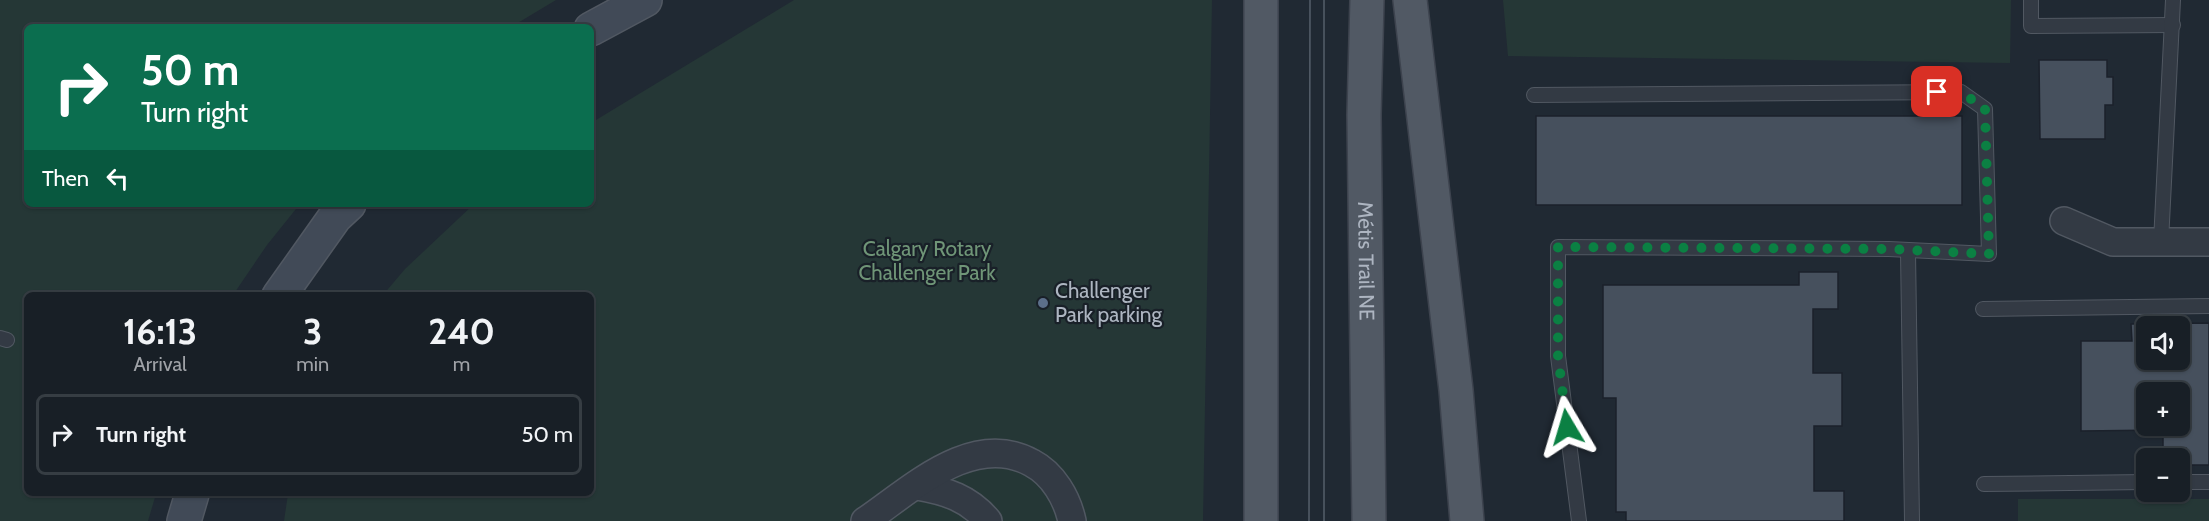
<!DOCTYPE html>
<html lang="en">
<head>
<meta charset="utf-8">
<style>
  :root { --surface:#181f26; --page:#252c32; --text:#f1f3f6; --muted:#9fa2a7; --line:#363d43 }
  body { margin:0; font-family:Cabin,sans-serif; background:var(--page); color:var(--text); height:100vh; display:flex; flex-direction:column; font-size:22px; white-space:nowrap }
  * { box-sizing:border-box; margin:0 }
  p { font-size:20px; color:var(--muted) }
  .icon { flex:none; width:33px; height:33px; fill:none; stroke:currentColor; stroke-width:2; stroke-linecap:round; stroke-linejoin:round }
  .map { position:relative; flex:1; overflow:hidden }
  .details { position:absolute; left:24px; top:292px; width:570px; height:204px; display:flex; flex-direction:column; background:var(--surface); border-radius:9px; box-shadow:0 2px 4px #0004,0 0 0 2px var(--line) }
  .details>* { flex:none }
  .top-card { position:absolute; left:24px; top:24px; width:570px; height:183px; border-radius:9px; box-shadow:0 2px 4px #0004,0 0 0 2px var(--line); background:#0b6e4f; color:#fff; overflow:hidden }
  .fabs { position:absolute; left:2136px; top:316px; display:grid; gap:12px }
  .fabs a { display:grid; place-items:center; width:54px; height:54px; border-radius:9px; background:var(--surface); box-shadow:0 2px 4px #0004,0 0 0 2px var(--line); font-size:30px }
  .pin { position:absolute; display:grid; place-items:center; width:51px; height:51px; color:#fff; margin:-26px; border-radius:12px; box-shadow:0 3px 9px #0006 }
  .me { position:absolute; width:66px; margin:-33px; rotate:353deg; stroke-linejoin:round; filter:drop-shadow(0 0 4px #0008) }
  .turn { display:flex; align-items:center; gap:21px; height:126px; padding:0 18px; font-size:27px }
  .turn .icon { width:78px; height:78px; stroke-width:2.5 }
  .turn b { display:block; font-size:42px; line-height:51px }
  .then { display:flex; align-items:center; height:57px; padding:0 18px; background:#0003; gap:12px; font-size:22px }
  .eta { display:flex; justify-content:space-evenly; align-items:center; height:102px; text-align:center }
  .eta b { font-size:36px; font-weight:700; line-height:42px }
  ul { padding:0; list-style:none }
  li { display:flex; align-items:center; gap:18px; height:81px; margin:0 12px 9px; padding:0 6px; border:3px solid var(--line); border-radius:9px }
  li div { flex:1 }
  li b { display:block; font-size:22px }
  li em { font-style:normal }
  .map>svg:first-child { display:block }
  .green { fill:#253736 }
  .building { fill:#46505d; stroke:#1b212b; stroke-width:1.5; fill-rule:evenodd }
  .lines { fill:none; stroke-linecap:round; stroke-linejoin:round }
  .lane-casing { stroke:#515862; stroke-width:16 }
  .street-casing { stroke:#515862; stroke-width:30 }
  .secondary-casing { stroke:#515862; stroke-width:36 }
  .primary-casing { stroke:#3d434e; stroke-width:36 }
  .lane { stroke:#333a44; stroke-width:14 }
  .street { stroke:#333a44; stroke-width:27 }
  .secondary { stroke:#414a57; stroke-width:33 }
  .primary { stroke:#515964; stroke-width:33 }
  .tram { stroke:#555f6b; stroke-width:1.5 }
  .route { stroke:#0b8043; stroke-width:10; stroke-dasharray:0 18 }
  .service-dot { fill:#5c6f8a; stroke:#192028; stroke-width:2 }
  .labels { text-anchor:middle; stroke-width:4.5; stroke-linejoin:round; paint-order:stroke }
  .park-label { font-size:21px; fill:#6f9577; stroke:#192028 }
  .street-label { font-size:21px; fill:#adb5c1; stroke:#192028 }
  .poi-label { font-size:21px; fill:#adb5c1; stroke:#192028; text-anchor:start }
</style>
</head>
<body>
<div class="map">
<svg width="2209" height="521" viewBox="0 0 2209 521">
  <rect width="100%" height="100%" fill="#202933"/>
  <g class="green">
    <polygon points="0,0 556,0 511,27 27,27 27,204 300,204 267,245 233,295 27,296 27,494 156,494 148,521 0,521"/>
    <polygon points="794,0 1212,0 1203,521 284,521 288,494 591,494 591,296 383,295 405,269 474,204 591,204 591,123"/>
    <polygon points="1503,0 2011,0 2010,63 1508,56"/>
    <rect x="2018" y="499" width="191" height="22"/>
  </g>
  <g class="building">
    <polygon points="2039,60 2107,60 2107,77 2113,77 2113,105 2105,105 2105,139 2040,139"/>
    <rect x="1536" y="116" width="426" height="89"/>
    <polygon points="1799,272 1838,272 1838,309 1813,309 1813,373 1842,373 1842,426 1814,426 1814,491 1844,491 1844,521 1626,521 1626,512 1616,512 1616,398 1603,398 1603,285 1799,285"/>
    <path d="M2209 323V465H2186V448L2163 449V430L2081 431V341H2132L2131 324ZM2146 327H2180V360H2146ZM2146 393H2180V426H2146Z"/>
  </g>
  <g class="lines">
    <g class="lane-casing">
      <g id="lane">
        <polyline points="2031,0 2031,26 2173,25"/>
        <polyline points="1534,95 1961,92 1985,109 1989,254 1889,249 1558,247 1558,356 1579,521"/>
        <polyline points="2161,242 2173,0"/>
        <polyline points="1908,252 1912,521"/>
        <polyline points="1983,309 2209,306"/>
        <polyline points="0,338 7,340"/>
        <polyline points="2180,482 2209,482"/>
        <polyline points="1984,484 2146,482"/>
      </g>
    </g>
    <g class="street-casing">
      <g id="street">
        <polyline points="2064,221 2113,242 2209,242"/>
        <path d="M917 486C946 491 969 498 988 521"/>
        <path d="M865 521C912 489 973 430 1032 463 1053 474 1067 498 1072 521"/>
      </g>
    </g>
    <g class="secondary-casing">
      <g id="secondary">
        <polyline points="591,29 645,0"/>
        <polyline points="279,296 335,217 349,204"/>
        <polyline points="184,521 192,494"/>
      </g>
    </g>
    <g class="primary-casing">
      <g id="primary">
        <path id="s1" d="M1367 0 1364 115 1369 521"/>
        <polyline points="1410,0 1456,390 1467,521"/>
        <polyline points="1261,521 1261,0"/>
      </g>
    </g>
    <use href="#lane" class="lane"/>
    <use href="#street" class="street"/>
    <use href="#secondary" class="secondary"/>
    <use href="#primary" class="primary"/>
    <g class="tram">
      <polyline points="1324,0 1324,521"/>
      <polyline points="1309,521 1310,0"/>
    </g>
  </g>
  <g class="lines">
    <polyline class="route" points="1567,427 1558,356 1558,247 1889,249 1989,254 1985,109 1961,92 1937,92"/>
  </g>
  <circle class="service-dot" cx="1043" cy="303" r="6"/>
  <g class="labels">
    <g class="park-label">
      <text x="927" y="256">Calgary Rotary<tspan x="927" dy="24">Challenger Park</tspan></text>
    </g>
    <g class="street-label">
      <text dy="7" stroke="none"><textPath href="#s1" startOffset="261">Métis Trail NE</textPath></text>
    </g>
    <g class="poi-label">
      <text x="1055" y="298">Challenger<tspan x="1055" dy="24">Park parking</tspan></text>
    </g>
  </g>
</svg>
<div class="fabs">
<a><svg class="icon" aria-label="sound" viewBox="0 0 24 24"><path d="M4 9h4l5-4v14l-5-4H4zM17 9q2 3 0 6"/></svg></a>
<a>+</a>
<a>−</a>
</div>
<div class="pin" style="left:1937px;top:92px;background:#d93025"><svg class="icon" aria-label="arrive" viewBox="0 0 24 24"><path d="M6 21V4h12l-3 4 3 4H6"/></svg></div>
<svg class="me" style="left:1567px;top:427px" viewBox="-20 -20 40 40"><path d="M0-17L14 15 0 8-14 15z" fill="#0b8043" stroke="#fff" stroke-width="4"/></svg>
<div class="top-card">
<div class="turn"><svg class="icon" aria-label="right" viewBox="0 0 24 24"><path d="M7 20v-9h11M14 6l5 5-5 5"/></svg><div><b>50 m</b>Turn right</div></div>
<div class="then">Then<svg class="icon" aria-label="left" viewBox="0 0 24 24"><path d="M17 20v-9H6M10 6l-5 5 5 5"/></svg></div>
</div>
<section class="details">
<div class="eta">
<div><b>16:13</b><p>Arrival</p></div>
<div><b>3</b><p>min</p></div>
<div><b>240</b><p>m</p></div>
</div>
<ul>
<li><svg class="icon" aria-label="right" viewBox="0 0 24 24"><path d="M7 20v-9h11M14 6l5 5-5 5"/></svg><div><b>Turn right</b></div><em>50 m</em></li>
</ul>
</section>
</div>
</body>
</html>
